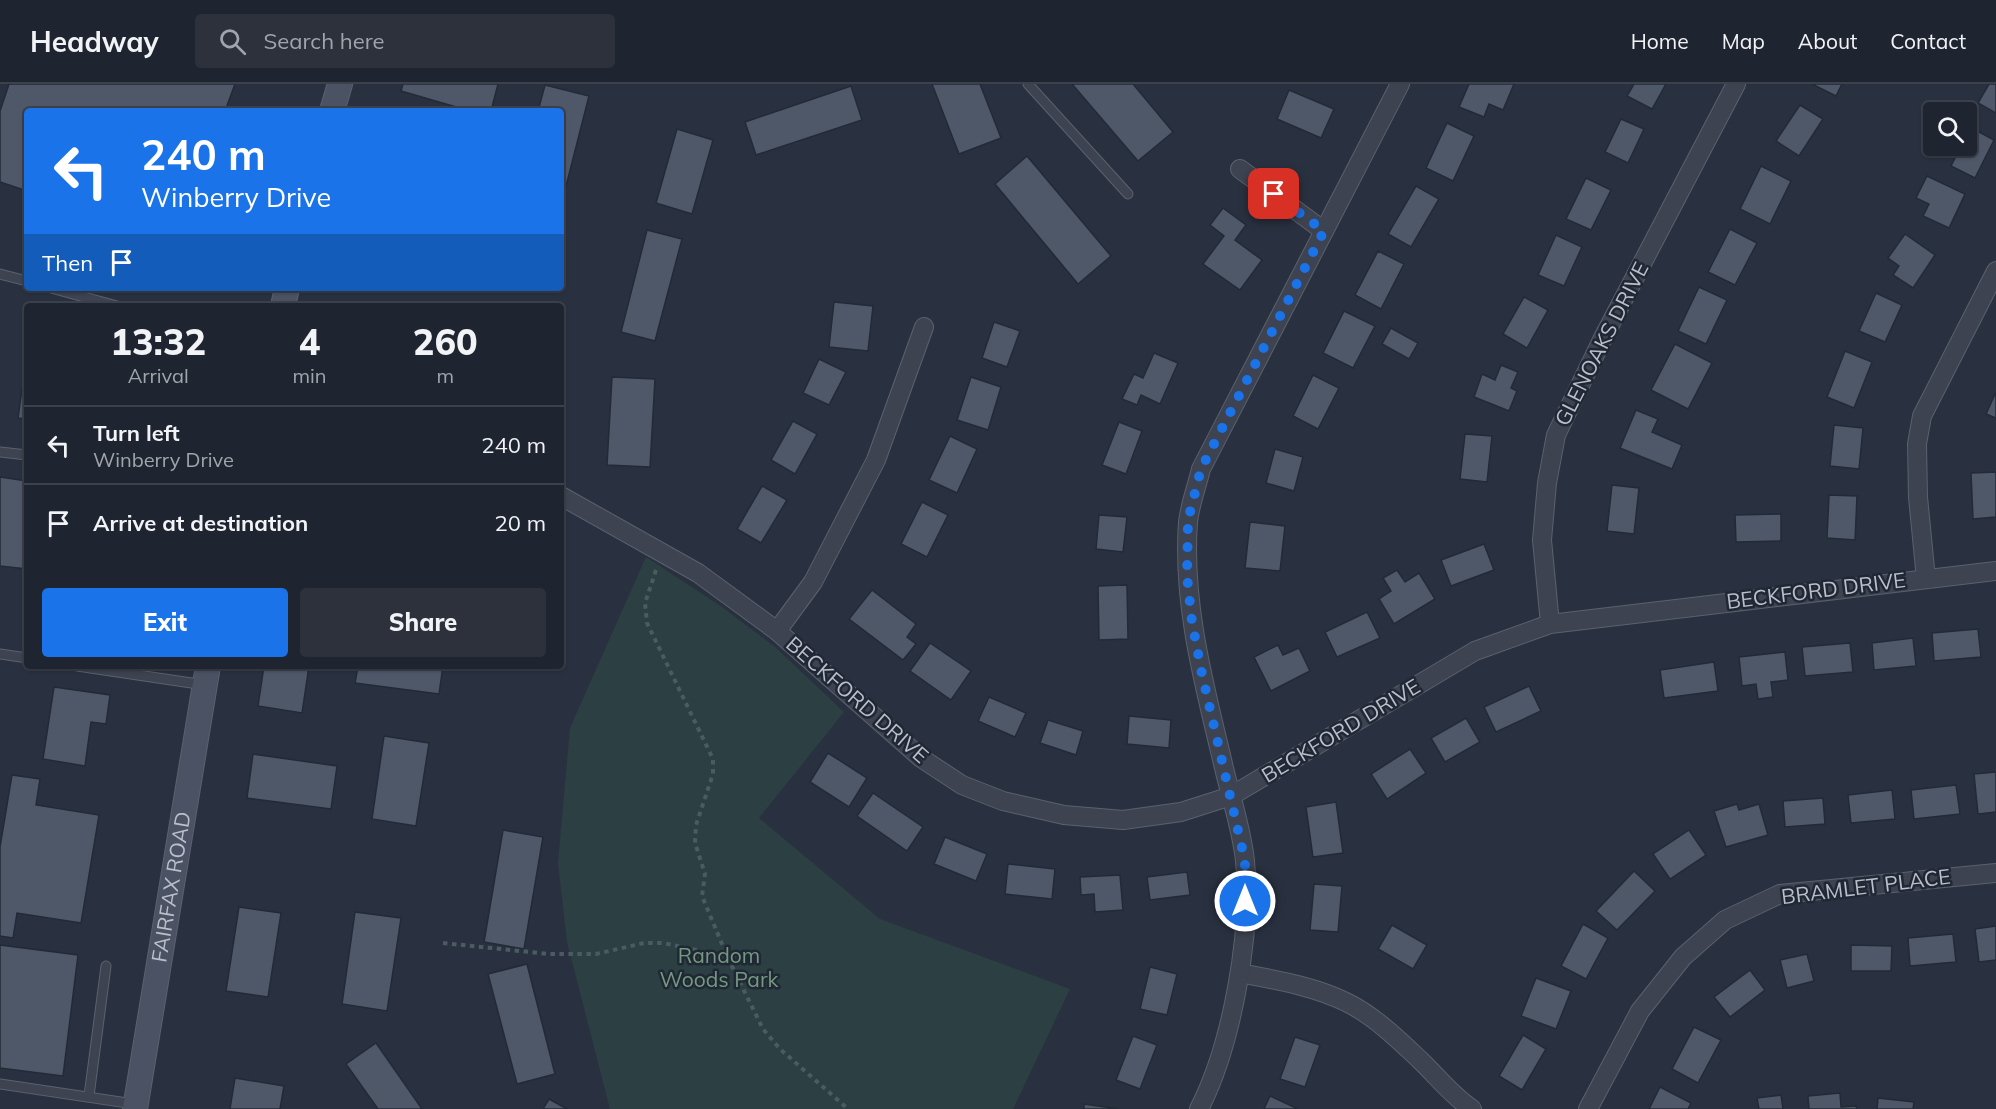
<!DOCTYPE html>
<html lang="en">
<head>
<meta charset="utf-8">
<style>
  :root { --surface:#1f2530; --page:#2c313c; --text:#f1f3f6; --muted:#a1a5ab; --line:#3c424c; --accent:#1a73e8 }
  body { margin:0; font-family:Mulish,sans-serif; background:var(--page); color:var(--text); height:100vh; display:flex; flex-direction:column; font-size:22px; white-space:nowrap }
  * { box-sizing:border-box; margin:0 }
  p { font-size:20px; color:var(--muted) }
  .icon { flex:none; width:33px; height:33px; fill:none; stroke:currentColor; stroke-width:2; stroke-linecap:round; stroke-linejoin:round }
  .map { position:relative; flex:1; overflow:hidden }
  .details { position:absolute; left:24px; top:219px; width:540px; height:366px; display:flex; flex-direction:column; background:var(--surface); border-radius:6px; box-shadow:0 2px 4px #0004,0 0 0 2px var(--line) }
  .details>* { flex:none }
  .banner { position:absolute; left:24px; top:24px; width:540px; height:183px; border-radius:6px; box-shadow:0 2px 4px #0004,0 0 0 2px var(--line); background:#1a73e8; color:#fff; overflow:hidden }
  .controls { position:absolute; left:1923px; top:18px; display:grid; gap:12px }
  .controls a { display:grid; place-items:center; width:54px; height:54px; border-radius:6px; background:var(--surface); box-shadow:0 2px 4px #0004,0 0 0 2px var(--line); font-size:30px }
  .pin { position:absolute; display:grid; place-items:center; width:51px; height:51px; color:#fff; margin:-26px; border-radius:12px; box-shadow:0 3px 9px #0006 }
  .me { position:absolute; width:66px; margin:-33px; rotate:0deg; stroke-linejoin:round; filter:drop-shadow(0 0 4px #0008) }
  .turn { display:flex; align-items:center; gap:21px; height:126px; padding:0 18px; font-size:27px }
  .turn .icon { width:78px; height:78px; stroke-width:2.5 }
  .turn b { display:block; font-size:42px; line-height:51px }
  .then { display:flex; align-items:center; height:57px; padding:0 18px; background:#0003; gap:12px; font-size:22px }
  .eta { display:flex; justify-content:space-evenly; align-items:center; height:102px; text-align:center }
  .eta b { font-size:36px; font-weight:800; line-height:42px }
  .primary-button { display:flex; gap:12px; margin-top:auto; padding:12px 18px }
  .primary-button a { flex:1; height:69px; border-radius:6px; background:var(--accent); color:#fff; font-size:24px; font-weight:800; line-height:69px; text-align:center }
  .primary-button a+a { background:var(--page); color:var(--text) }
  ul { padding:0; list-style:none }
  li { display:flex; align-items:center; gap:18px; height:78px; padding:0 18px; border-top:2px solid var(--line) }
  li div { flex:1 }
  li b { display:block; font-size:22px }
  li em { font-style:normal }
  header { display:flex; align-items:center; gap:36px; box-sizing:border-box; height:84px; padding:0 30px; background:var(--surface); border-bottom:2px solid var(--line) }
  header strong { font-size:28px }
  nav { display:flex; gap:33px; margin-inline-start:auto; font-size:21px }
  .search { width:420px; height:54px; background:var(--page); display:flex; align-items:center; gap:15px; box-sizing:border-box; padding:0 21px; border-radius:6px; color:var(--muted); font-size:22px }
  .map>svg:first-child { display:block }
  .green { fill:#2c3f42 }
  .building { fill:#4f5869; stroke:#232a37; stroke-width:1.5 }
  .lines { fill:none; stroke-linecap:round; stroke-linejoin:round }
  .lane-casing { stroke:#5b616d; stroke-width:11 }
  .street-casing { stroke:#5b616d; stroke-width:20 }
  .secondary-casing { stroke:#5b616d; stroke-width:26 }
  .path { stroke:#4b5c60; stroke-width:4; stroke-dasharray:4.5 4.5; stroke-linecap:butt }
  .lane { stroke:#3d4350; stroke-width:9 }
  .street { stroke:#3d4350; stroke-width:18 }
  .secondary { stroke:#4b5263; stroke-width:24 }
  .route { stroke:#1a73e8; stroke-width:10; stroke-dasharray:0 18 }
  .labels { text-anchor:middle; stroke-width:5; stroke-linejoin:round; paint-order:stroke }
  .street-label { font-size:21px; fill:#babfca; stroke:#212835 }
  .park-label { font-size:21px; fill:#73997f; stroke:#212835 }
</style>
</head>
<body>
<header>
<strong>Headway</strong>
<div class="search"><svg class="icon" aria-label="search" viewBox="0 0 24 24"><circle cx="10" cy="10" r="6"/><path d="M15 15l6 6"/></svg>Search here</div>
<nav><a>Home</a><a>Map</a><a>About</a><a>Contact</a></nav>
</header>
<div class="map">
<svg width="1996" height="1025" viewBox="0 0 1996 1025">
  <rect width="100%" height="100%" fill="#293140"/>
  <polygon class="green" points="646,473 722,523 775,563 844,628 759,734 880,835 1070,905 1013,1025 610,1025 567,858 558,779 570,644"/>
  <g class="building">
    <polygon points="9,0 235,0 225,27 27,27 27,107 0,98 0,27"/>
    <polygon points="403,0 498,0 491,27 470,27 401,7"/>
    <polygon points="932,0 980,0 1001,54 959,70"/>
    <polygon points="1072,0 1133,0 1173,48 1138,77"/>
    <polygon points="1469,0 1514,0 1503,26 1489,20 1484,33 1459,23"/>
    <polygon points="1634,0 1666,0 1652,25 1627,12"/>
    <polygon points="1812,0 1842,0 1836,12"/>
    <polygon points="1989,0 1996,0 1996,29 1978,19"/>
    <polygon points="545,1 589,12 563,114 561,113 561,27 538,27"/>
    <polygon points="851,2 862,36 756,71 745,38"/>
    <polygon points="1289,6 1334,25 1321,54 1277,35"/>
    <polygon points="1800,21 1823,35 1799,72 1776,57"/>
    <polygon points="1621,35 1644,45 1628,79 1605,68"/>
    <polygon points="1447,39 1474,52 1453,97 1426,84"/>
    <polygon points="1970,43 1994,56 1975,94 1951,82 1961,62 1966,62 1966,50"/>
    <polygon points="677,45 713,56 692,130 656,119"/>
    <polygon points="1027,72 1111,172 1078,200 995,100"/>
    <polygon points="1761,82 1791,97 1770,140 1740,125"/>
    <polygon points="1927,92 1965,110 1949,144 1923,132 1929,120 1916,114"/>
    <polygon points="1586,94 1611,106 1591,146 1566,135"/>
    <polygon points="1416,102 1439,115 1411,163 1388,150"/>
    <polygon points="1223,124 1246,141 1235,156 1262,176 1240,206 1203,180 1224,152 1210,141"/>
    <polygon points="1730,145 1757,159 1735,201 1708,188"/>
    <polygon points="647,146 682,155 655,257 621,248"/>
    <polygon points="1905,150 1935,171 1913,204 1893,191 1899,182 1888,174"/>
    <polygon points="1556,151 1582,163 1564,202 1538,191"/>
    <polygon points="1378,167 1404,180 1381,225 1355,211"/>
    <polygon points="1699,203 1727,216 1706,260 1678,247"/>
    <polygon points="1876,209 1902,221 1885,258 1859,247"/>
    <polygon points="1524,213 1548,226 1527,264 1503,250"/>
    <polygon points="834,218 873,222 868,267 829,263"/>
    <polygon points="1344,227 1375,242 1353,284 1323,269"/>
    <polygon points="994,238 1020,247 1007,283 982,274"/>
    <polygon points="1391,244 1418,259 1409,275 1382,260"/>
    <polygon points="1675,260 1712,279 1688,325 1651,306"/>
    <polygon points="1845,267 1872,278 1854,324 1827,313"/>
    <polygon points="1154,269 1178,279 1160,320 1141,311 1137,321 1122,315 1134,290 1143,294"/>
    <polygon points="819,275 846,288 829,321 803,309"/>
    <polygon points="1501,281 1518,288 1511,304 1517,307 1509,327 1474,313 1482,290 1495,296"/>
    <polygon points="1313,291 1339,304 1318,345 1293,332"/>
    <polygon points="612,293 655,295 650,383 607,381"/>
    <polygon points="971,293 1001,303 988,346 957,336"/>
    <polygon points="23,298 27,299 27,335 18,334"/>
    <polygon points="1996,308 1996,334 1986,330"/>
    <polygon points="1636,326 1658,335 1652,348 1682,361 1672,385 1620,364"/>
    <polygon points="793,337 817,350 795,390 771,376"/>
    <polygon points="1119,338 1142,347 1126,390 1102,381"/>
    <polygon points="1834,341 1863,344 1859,385 1830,382"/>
    <polygon points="1465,350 1492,352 1487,398 1460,395"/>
    <polygon points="950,352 977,365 957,409 929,396"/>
    <polygon points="1275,365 1303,373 1294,407 1266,399"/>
    <polygon points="1996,388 1996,433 1973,435 1971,389"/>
    <polygon points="0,393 27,397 27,485 0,482"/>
    <polygon points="1612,401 1639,404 1634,450 1607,447"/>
    <polygon points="762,402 787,416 761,459 737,445"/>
    <polygon points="1829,411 1857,412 1855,456 1827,454"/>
    <polygon points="922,418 948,431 927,473 901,460"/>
    <polygon points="1781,430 1781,457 1736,458 1735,431"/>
    <polygon points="1099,431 1127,433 1123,468 1096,465"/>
    <polygon points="1250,438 1285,442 1280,487 1245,484"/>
    <polygon points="1484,460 1494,486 1451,502 1441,476"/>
    <polygon points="1397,486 1405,498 1419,489 1435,515 1394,540 1379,515 1391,507 1383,494"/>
    <polygon points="1127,501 1128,555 1099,556 1098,502"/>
    <polygon points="872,506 916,540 907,553 916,560 903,576 849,535"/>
    <polygon points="1367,528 1380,554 1337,573 1325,548"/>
    <polygon points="1978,545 1981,573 1934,577 1932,549"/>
    <polygon points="1913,554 1916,582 1874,586 1872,559"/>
    <polygon points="930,559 971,587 951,616 910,587"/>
    <polygon points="1850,559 1853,588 1805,592 1802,563"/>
    <polygon points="1278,561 1283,571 1299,564 1310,587 1271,607 1254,573"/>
    <polygon points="1785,568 1788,596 1771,598 1773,613 1758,615 1756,600 1742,602 1739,573"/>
    <polygon points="1714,578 1718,607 1664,614 1660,586"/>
    <polygon points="264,582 309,582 302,629 258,622"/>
    <polygon points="358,582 443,582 439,610 355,599"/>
    <polygon points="1529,602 1541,627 1496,648 1484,623"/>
    <polygon points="54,603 110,611 106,640 91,638 85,682 43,675"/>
    <polygon points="989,613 1026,629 1015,653 978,637"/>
    <polygon points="1129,632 1171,636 1169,664 1127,660"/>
    <polygon points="1466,634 1480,658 1445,678 1431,654"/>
    <polygon points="1048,636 1083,647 1076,671 1040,659"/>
    <polygon points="384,652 429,659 416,742 372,735"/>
    <polygon points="1410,665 1426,689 1387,715 1371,690"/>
    <polygon points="828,669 867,694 849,723 810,698"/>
    <polygon points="253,670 337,682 331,725 247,714"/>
    <polygon points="1996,688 1996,728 1978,730 1974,690"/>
    <polygon points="12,691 40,695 36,721 99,731 81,839 17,829 13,854 0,852 0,763"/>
    <polygon points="1956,701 1960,730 1914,735 1911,706"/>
    <polygon points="1892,706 1895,735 1851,739 1848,711"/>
    <polygon points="873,709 923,743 907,767 857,732"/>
    <polygon points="1823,714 1825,740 1785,743 1783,717"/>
    <polygon points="1336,718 1343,769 1313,773 1306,723"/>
    <polygon points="1737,720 1739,726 1759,720 1768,751 1726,763 1714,727"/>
    <polygon points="503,746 543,753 524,865 484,858"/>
    <polygon points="1689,746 1706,771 1670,795 1653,770"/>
    <polygon points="945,753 987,770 976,797 934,780"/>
    <polygon points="1008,780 1055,785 1052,815 1005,810"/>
    <polygon points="1634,787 1655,807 1617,846 1596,827"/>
    <polygon points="1187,788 1190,811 1150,816 1147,793"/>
    <polygon points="1120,791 1123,826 1095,828 1094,810 1081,811 1080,793"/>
    <polygon points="1314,800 1342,802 1338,848 1310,846"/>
    <polygon points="239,823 281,829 268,913 226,907"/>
    <polygon points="355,828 401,834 387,927 342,920"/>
    <polygon points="1583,840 1608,854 1586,895 1561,882"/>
    <polygon points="1392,841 1427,861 1413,885 1378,865"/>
    <polygon points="1996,842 1996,876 1979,878 1975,845"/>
    <polygon points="1953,850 1956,878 1910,882 1908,854"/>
    <polygon points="0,861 78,871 63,992 0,984"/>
    <polygon points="1851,861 1892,862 1891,887 1851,887"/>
    <polygon points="1807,870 1814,897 1787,904 1780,876"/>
    <polygon points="527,880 555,990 517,1000 488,890"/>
    <polygon points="1150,883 1177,890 1167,931 1140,925"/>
    <polygon points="1750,886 1765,906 1730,933 1714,913"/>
    <polygon points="1536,894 1571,907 1556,945 1521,932"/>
    <polygon points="1694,943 1721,956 1698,999 1672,985"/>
    <polygon points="1523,951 1546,965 1522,1006 1499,992"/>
    <polygon points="1133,952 1157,961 1140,1005 1116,996"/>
    <polygon points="1295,953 1320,961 1305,1003 1280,995"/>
    <polygon points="376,959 422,1025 378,1025 346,980"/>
    <polygon points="235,994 284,1002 280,1025 230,1025"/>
    <polygon points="1660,1003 1691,1019 1688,1025 1649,1025"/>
    <polygon points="1840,1009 1841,1023 1856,1022 1857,1025 1809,1025 1808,1012"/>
    <polygon points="1781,1011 1783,1025 1759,1025 1757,1014"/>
    <polygon points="1270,1012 1298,1025 1264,1025"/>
    <polygon points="1878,1014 1914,1018 1913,1025 1877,1025"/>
    <polygon points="549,1015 567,1025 543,1025"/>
    <polygon points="1084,1020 1119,1025 1084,1025"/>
  </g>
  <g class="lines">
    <g class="lane-casing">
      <g id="lane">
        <polyline points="1028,0 1128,110"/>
        <polyline points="0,190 27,197"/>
        <polyline points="51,204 117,222"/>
        <polyline points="0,368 27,371"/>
        <polyline points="0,570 27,574"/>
        <polyline points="77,582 205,601"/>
        <polyline points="0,1000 134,1020"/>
        <polyline points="89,1012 106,882"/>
      </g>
    </g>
    <g class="street-casing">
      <g id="street">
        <polyline points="1240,85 1324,147"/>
        <polyline points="561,412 698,489 777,547 921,674 962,701 1003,717 1064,731 1123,736 1181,728 1231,712 1475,567 1550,540 1996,487"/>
        <polyline points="1926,495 1918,413 1917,360 1922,332 1996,187"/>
        <polyline points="1550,540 1542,456 1547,399 1556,351 1602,256 1736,0"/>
        <polyline points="777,547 813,498 876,376 924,243"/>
        <path d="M1240 889C1276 896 1313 902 1346 918 1373 931 1398 955 1419 975 1437 992 1451 1011 1472 1025"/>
        <path d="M1199 1025C1232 961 1252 849 1245 777 1242 746 1231 714 1224 684 1205 603 1182 522 1188 438 1190 420 1197 402 1201 385L1400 0"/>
        <polyline points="1588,1025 1640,927 1683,873 1725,836 1780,810 1996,789"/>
      </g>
    </g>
    <g class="secondary-casing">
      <g id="secondary">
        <polyline points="332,27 340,0"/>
        <polyline points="283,222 287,204"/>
        <path id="s1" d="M135 1025 208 582"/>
      </g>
    </g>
    <g class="path">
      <polyline points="656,486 645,519 647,539 713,675 713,690 696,741 695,759 705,790 702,812 727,872 763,945 780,965 848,1025"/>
      <polyline points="443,859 549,870 596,870 644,859 663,859 726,872"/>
    </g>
    <use href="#lane" class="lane"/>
    <use href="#street" class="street"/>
    <use href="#secondary" class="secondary"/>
  </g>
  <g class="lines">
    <polyline class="route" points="1245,817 1245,777 1202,590 1192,538 1187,492 1188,436 1201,385 1324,147 1274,110"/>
  </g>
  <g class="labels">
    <g class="street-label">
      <text transform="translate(1602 260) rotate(-63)" y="7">GLENOAKS DRIVE</text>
      <text transform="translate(1816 507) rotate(-7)" y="7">BECKFORD DRIVE</text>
      <text transform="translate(857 616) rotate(41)" y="7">BECKFORD DRIVE</text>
      <text transform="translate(1341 647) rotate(-31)" y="7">BECKFORD DRIVE</text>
      <text dy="7" stroke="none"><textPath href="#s1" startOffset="225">FAIRFAX ROAD</textPath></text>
      <text transform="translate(1866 803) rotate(-7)" y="7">BRAMLET PLACE</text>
    </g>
    <g class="park-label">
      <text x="719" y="879">Random<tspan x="719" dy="24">Woods Park</tspan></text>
    </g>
  </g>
</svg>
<div class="controls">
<a><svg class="icon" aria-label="search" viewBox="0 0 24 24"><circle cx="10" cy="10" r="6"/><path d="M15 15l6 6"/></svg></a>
</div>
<div class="pin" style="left:1274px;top:110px;background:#d93025"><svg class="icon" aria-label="arrive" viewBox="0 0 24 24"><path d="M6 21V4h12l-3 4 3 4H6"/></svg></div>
<svg class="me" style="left:1245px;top:817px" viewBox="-20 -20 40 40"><circle r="17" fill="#1a73e8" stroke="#fff" stroke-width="3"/><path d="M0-11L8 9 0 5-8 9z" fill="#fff"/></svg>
<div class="banner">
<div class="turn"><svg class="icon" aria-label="left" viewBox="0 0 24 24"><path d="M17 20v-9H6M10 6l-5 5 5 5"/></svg><div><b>240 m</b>Winberry Drive</div></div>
<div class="then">Then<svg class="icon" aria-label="arrive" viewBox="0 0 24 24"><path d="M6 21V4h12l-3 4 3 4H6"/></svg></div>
</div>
<section class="details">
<div class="eta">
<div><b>13:32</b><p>Arrival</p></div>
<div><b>4</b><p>min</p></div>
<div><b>260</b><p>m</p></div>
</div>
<ul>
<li><svg class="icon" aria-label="left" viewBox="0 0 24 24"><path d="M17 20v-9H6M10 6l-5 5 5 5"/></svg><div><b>Turn left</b><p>Winberry Drive</p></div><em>240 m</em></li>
<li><svg class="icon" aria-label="arrive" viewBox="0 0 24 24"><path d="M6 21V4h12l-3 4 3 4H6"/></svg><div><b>Arrive at destination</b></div><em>20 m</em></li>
</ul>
<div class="primary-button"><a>Exit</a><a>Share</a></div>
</section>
</div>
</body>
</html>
